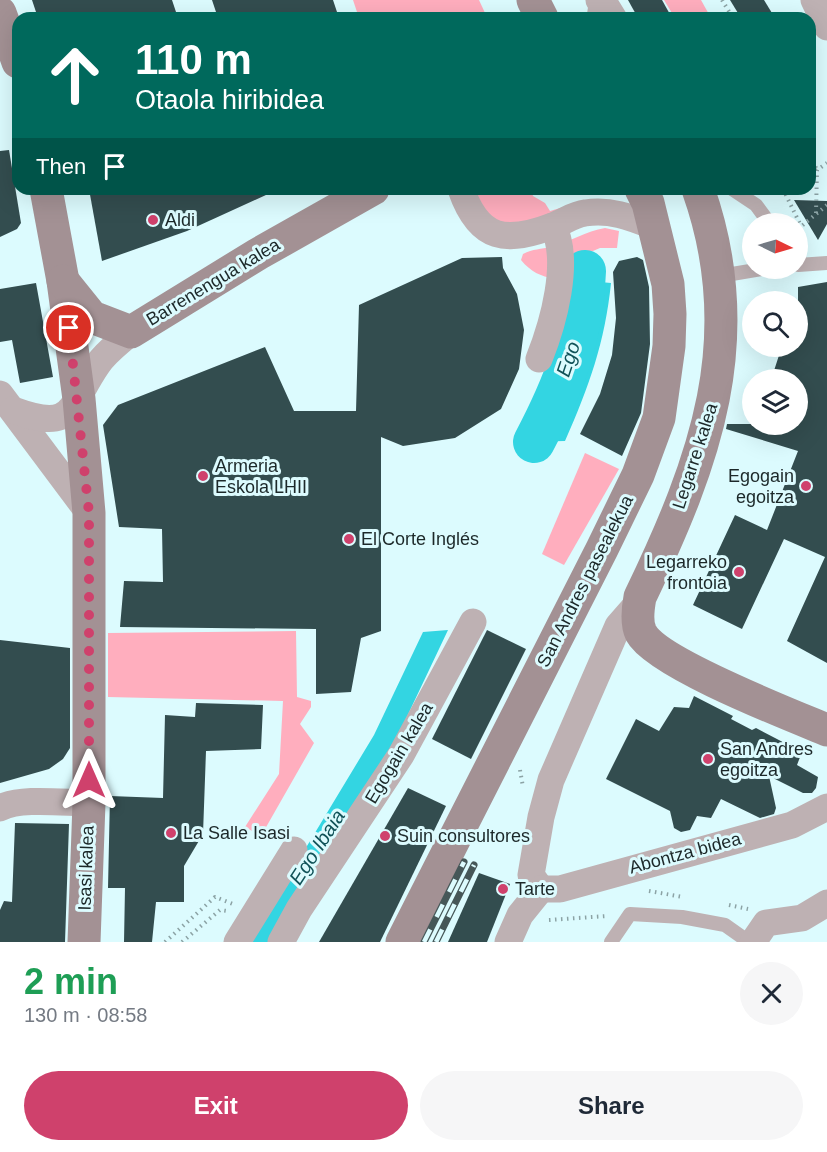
<!DOCTYPE html>
<html lang="en">
<head>
<meta charset="utf-8">
<style>
  :root { --surface:#fff; --page:#f6f6f7; --text:#1f2937; --muted:#747a83; --accent:#cf416c }
  body { margin:0; font-family:Helvetica,sans-serif; background:var(--page); color:var(--text); height:100vh; display:flex; flex-direction:column; font-size:22px; white-space:nowrap }
  * { box-sizing:border-box; margin:0 }
  p { font-size:20px; color:var(--muted) }
  .icon { flex:none; width:33px; height:33px; fill:none; stroke:currentColor; stroke-width:2; stroke-linecap:round; stroke-linejoin:round }
  .map { position:relative; height:942px; overflow:hidden }
  .side { display:flex; flex-direction:column; background:var(--surface); flex:1 }
  .side>* { flex:none }
  .banner { position:absolute; left:12px; top:12px; width:804px; height:183px; border-radius:18px; box-shadow:0 6px 24px #0002; background:#00695c; color:#fff; overflow:hidden }
  .needle { width:39px; rotate:95deg }
  .controls { position:absolute; left:742px; top:213px; display:grid; gap:12px }
  .controls a { display:grid; place-items:center; width:66px; height:66px; border-radius:50%; background:var(--surface); box-shadow:0 6px 24px #0002; font-size:30px }
  .pin { position:absolute; display:grid; place-items:center; width:51px; height:51px; color:#fff; margin:-26px; border:3px solid #fff; border-radius:50%; box-shadow:0 2px 6px #0007 }
  .me { position:absolute; width:66px; margin:-33px; rotate:0deg; stroke-linejoin:round; filter:drop-shadow(0 0 4px #0008) }
  .turn { display:flex; align-items:center; gap:21px; height:126px; padding:0 24px; font-size:27px }
  .turn .icon { width:78px; height:78px; stroke-width:2.5 }
  .turn b { display:block; font-size:42px; line-height:51px }
  .then { display:flex; align-items:center; height:57px; padding:0 24px; background:#0003; gap:12px; font-size:22px }
  .round { display:grid; place-items:center; flex:none; width:63px; height:63px; border-radius:32px; background:var(--page) }
  .headline { display:flex; align-items:center; justify-content:space-between; height:102px; padding:0 24px }
  h1 { font-size:36px; font-weight:700; line-height:45px; color:#1e9e55 }
  .action { display:flex; gap:12px; margin-top:auto; padding:12px 24px }
  .action a { flex:1; height:69px; border-radius:36px; background:var(--accent); color:#fff; font-size:24px; font-weight:700; line-height:69px; text-align:center }
  .action a+a { background:var(--page); color:var(--text) }
  .map>svg:first-child { display:block }
  .green { fill:#ffaebe }
  .water { fill:#33d5e2 }
  .lines { fill:none; stroke-linecap:round; stroke-linejoin:round }
  .river { stroke:#33d5e2; stroke-width:42 }
  .building { fill:#334d4f }
  .path { stroke:#8ca3a5; stroke-width:4; stroke-dasharray:1.5 4.5; stroke-linecap:butt }
  .lane { stroke:#beb1b3; stroke-width:14 }
  .street { stroke:#beb1b3; stroke-width:27 }
  .secondary { stroke:#a39194; stroke-width:33 }
  .rail-casing { stroke:#465758; stroke-width:7 }
  .rail { stroke:#dcfbfe; stroke-width:4.5; stroke-dasharray:14; stroke-linecap:butt }
  .route { stroke:#cf416c; stroke-width:10; stroke-dasharray:0 18 }
  .poi-dot { fill:#cf416c; stroke:#dcfbfe; stroke-width:2 }
  .labels { text-anchor:middle; stroke-width:6; stroke-linejoin:round; paint-order:stroke }
  .poi-label { font-size:18px; fill:#1c2829; stroke:#dcfbfe; text-anchor:start }
  .street-label { font-size:18px; fill:#1c2829; stroke:#dcfbfe }
  .water-label { font-size:20px; font-style:italic; fill:#105258; stroke:#dcfbfe }
</style>
</head>
<body>
<div class="map">
<svg width="827" height="942" viewBox="0 0 827 942">
  <rect width="100%" height="100%" fill="#dcfbfe"/>
  <g class="green">
    <polygon points="353,0 479,0 485,13 470,18 359,18"/>
    <polygon points="664,0 701,0 711,18 675,18"/>
    <path d="M476 189H531L533 196 545 203 550 211 567 206C540 218 503 239 483 206 480 200 477 196 476 189Z"/>
    <path d="M605 228 619 231 617 248H600L567 262 555 279C540 276 531 272 521 260L523 254C533 249 541 249 551 247 570 242 586 231 605 228Z"/>
    <polygon points="585,453 619,469 564,565 542,554"/>
    <polygon points="296,631 297,697 311,701 311,707 300,724 314,743 261,836 245,827 279,774 283,701 108,697 108,633"/>
  </g>
  <g class="water">
    <path d="M578 280 611 283C605 342 589 387 565 441L523 442C552 390 573 339 578 280Z"/>
    <polygon points="448,630 394,744 271,942 249,942 374,735 423,632"/>
  </g>
  <g class="lines">
    <path class="river" d="M534 442C564 385 583 337 585 271"/>
  </g>
  <g class="building">
    <polygon points="32,0 172,0 178,18 38,18"/>
    <polygon points="212,0 333,0 339,18 218,18"/>
    <polygon points="628,0 662,0 672,18 638,18"/>
    <polygon points="730,0 764,0 775,18 741,18"/>
    <polygon points="9,150 21,223 17,229 0,237 0,151"/>
    <polygon points="89,189 279,189 187,231 102,261"/>
    <polygon points="794,200 827,201 827,224 818,240"/>
    <polygon points="502,257 503,268 517,294 524,330 519,369 501,409 455,438 403,446 381,437 381,631 361,638 351,692 316,694 316,629 120,627 124,581 163,582 162,529 119,527 103,425 118,405 265,347 294,411 356,411 359,305 462,258"/>
    <polygon points="637,257 643,260 649,287 650,344 641,413 622,456 580,434 600,394 612,355 616,318 613,272 619,261"/>
    <polygon points="827,282 827,663 787,641 825,557 784,539 742,629 693,605 735,515 767,530 798,451 726,429 727,424 798,424 798,380 771,380 782,346 798,346 798,287"/>
    <polygon points="36,283 53,377 20,383 12,340 0,342 0,289"/>
    <polygon points="487,630 526,649 471,759 432,739"/>
    <polygon points="0,640 70,648 70,748 63,759 49,769 0,783"/>
    <polygon points="694,696 733,716 731,719 752,730 756,728 802,752 797,765 818,777 816,788 812,793 803,793 769,776 776,808 774,814 760,818 721,799 711,818 697,816 690,830 681,832 674,828 670,811 606,779 636,719 659,731 674,707 689,708"/>
    <polygon points="196,703 263,705 261,749 206,751 203,834 184,866 184,902 156,902 152,942 124,942 125,888 108,888 110,796 163,798 165,715 195,717"/>
    <polygon points="408,788 446,806 380,942 319,942"/>
    <polygon points="15,823 69,824 65,942 0,942 0,910 4,901 12,902"/>
    <polygon points="479,873 510,884 487,942 448,942"/>
  </g>
  <g class="lines">
    <g class="path">
      <polyline points="722,0 733,18"/>
      <polyline points="810,156 817,170"/>
      <polyline points="783,189 801,226"/>
      <polyline points="816,213 817,170 827,163"/>
      <polyline points="798,229 827,205"/>
      <polyline points="520,770 523,787"/>
      <polyline points="649,891 683,897"/>
      <polyline points="729,905 748,909"/>
      <polyline points="549,920 607,916"/>
      <polyline points="165,942 215,897 233,904"/>
      <polyline points="182,942 220,910 227,911"/>
    </g>
    <g class="lane">
      <polyline points="610,0 621,18"/>
      <polyline points="732,189 756,205 770,224"/>
      <polyline points="798,265 827,263"/>
      <polyline points="720,276 768,268"/>
      <polyline points="611,942 630,914 682,917 725,925 749,942"/>
    </g>
    <g class="street">
      <polyline points="599,0 602,5 600,18"/>
      <polyline points="814,0 827,27"/>
      <path d="M461 189C479 241 506 244 555 225 565 221 575 214 585 213 610 209 630 217 653 226"/>
      <path d="M539 359C553 324 571 261 553 226"/>
      <polyline points="0,394 89,513"/>
      <path d="M13 410C76 433 68 407 98 364 106 352 120 342 131 332"/>
      <path d="M0 808C20 797 65 803 89 803"/>
      <polyline points="541,889 531,875 541,817 551,780 618,626 639,602"/>
      <polyline points="541,889 560,889 792,825 827,807"/>
      <polyline points="237,942 294,850"/>
      <polyline points="281,942 299,909 401,755 473,622"/>
      <polyline points="508,942 520,915 541,889"/>
      <polyline points="753,942 766,923 802,918 827,903"/>
    </g>
    <g class="secondary">
      <polyline points="533,0 542,18"/>
      <polyline points="0,13 18,62"/>
      <polyline points="46,189 63,281 79,399 89,513 89,803 84,942"/>
      <path d="M698 189C751 338 705 462 640 597 638 608 636 623 641 633 657 663 791 715 827 730"/>
      <polyline points="63,281 92,317 131,332 258,254 373,189"/>
      <polyline points="402,942 602,549 638,475 659,418 669,346 670,314 668,284 648,203 641,189"/>
    </g>
    <g class="rail-casing">
      <g id="rail">
        <polyline points="424,942 464,862"/>
        <polyline points="436,942 474,865"/>
      </g>
    </g>
    <use href="#rail" class="rail"/>
  </g>
  <g class="lines">
    <polyline class="route" points="69,328 89,513 89,780"/>
  </g>
  <g class="poi-dot">
    <circle cx="153" cy="220" r="6"/>
    <circle cx="203" cy="476" r="6"/>
    <circle cx="806" cy="486" r="6"/>
    <circle cx="349" cy="539" r="6"/>
    <circle cx="739" cy="572" r="6"/>
    <circle cx="708" cy="759" r="6"/>
    <circle cx="171" cy="833" r="6"/>
    <circle cx="385" cy="836" r="6"/>
    <circle cx="503" cy="889" r="6"/>
  </g>
  <g class="labels">
    <g class="poi-label">
      <text x="165" y="226">Aldi</text>
      <text x="215" y="472">Armeria<tspan x="215" dy="21">Eskola LHII</tspan></text>
      <text x="794" y="482" text-anchor="end">Egogain<tspan x="794" dy="21">egoitza</tspan></text>
      <text x="361" y="545">El Corte Inglés</text>
      <text x="727" y="568" text-anchor="end">Legarreko<tspan x="727" dy="21">frontoia</tspan></text>
      <text x="720" y="755">San Andres<tspan x="720" dy="21">egoitza</tspan></text>
      <text x="183" y="839">La Salle Isasi</text>
      <text x="397" y="842">Suin consultores</text>
      <text x="515" y="895">Tarte</text>
    </g>
    <g class="street-label">
      <text transform="translate(213 282) rotate(-31)" y="6">Barrenengua kalea</text>
      <text transform="translate(695 456) rotate(-72)" y="6">Legarre kalea</text>
      <text transform="translate(585 581) rotate(-63)" y="6">San Andres pasealekua</text>
      <text transform="translate(399 753) rotate(-59)" y="6">Egogain kalea</text>
      <text transform="translate(685 853) rotate(-15)" y="6">Abontza bidea</text>
      <text transform="translate(86 868) rotate(-88)" y="6">Isasi kalea</text>
    </g>
    <g class="water-label">
      <text transform="translate(568 359) rotate(-71)" y="7">Ego</text>
      <text transform="translate(317 847) rotate(-57)" y="7">Ego Ibaia</text>
    </g>
  </g>
</svg>
<div class="controls">
<a><svg class="needle" viewBox="-14 -14 28 28"><path d="M0-13l5 13h-10z" fill="#e53935"/><path d="M0 13l5-13h-10z" fill="#747a83"/></svg></a>
<a><svg class="icon" aria-label="search" viewBox="0 0 24 24"><circle cx="10" cy="10" r="6"/><path d="M15 15l6 6"/></svg></a>
<a><svg class="icon" aria-label="layers" viewBox="0 0 24 24"><path d="M12 4l9 5-9 5-9-5zM3 14l9 5 9-5"/></svg></a>
</div>
<div class="pin" style="left:69px;top:328px;background:#d93025"><svg class="icon" aria-label="arrive" viewBox="0 0 24 24"><path d="M6 21V4h12l-3 4 3 4H6"/></svg></div>
<svg class="me" style="left:89px;top:780px" viewBox="-20 -20 40 40"><path d="M0-17L14 15 0 8-14 15z" fill="#cf416c" stroke="#fff" stroke-width="4"/></svg>
<div class="banner">
<div class="turn"><svg class="icon" aria-label="ahead" viewBox="0 0 24 24"><path d="M12 20V5M6 11l6-6 6 6"/></svg><div><b>110 m</b>Otaola hiribidea</div></div>
<div class="then">Then<svg class="icon" aria-label="arrive" viewBox="0 0 24 24"><path d="M6 21V4h12l-3 4 3 4H6"/></svg></div>
</div>
</div>
<section class="side">
<div class="headline"><div><h1>2 min</h1><p>130 m · 08:58</p></div><a class="round"><svg class="icon" aria-label="close" viewBox="0 0 24 24"><path d="M6 6l12 12M18 6L6 18"/></svg></a></div>
<div class="action"><a>Exit</a><a>Share</a></div>
</section>
</body>
</html>
